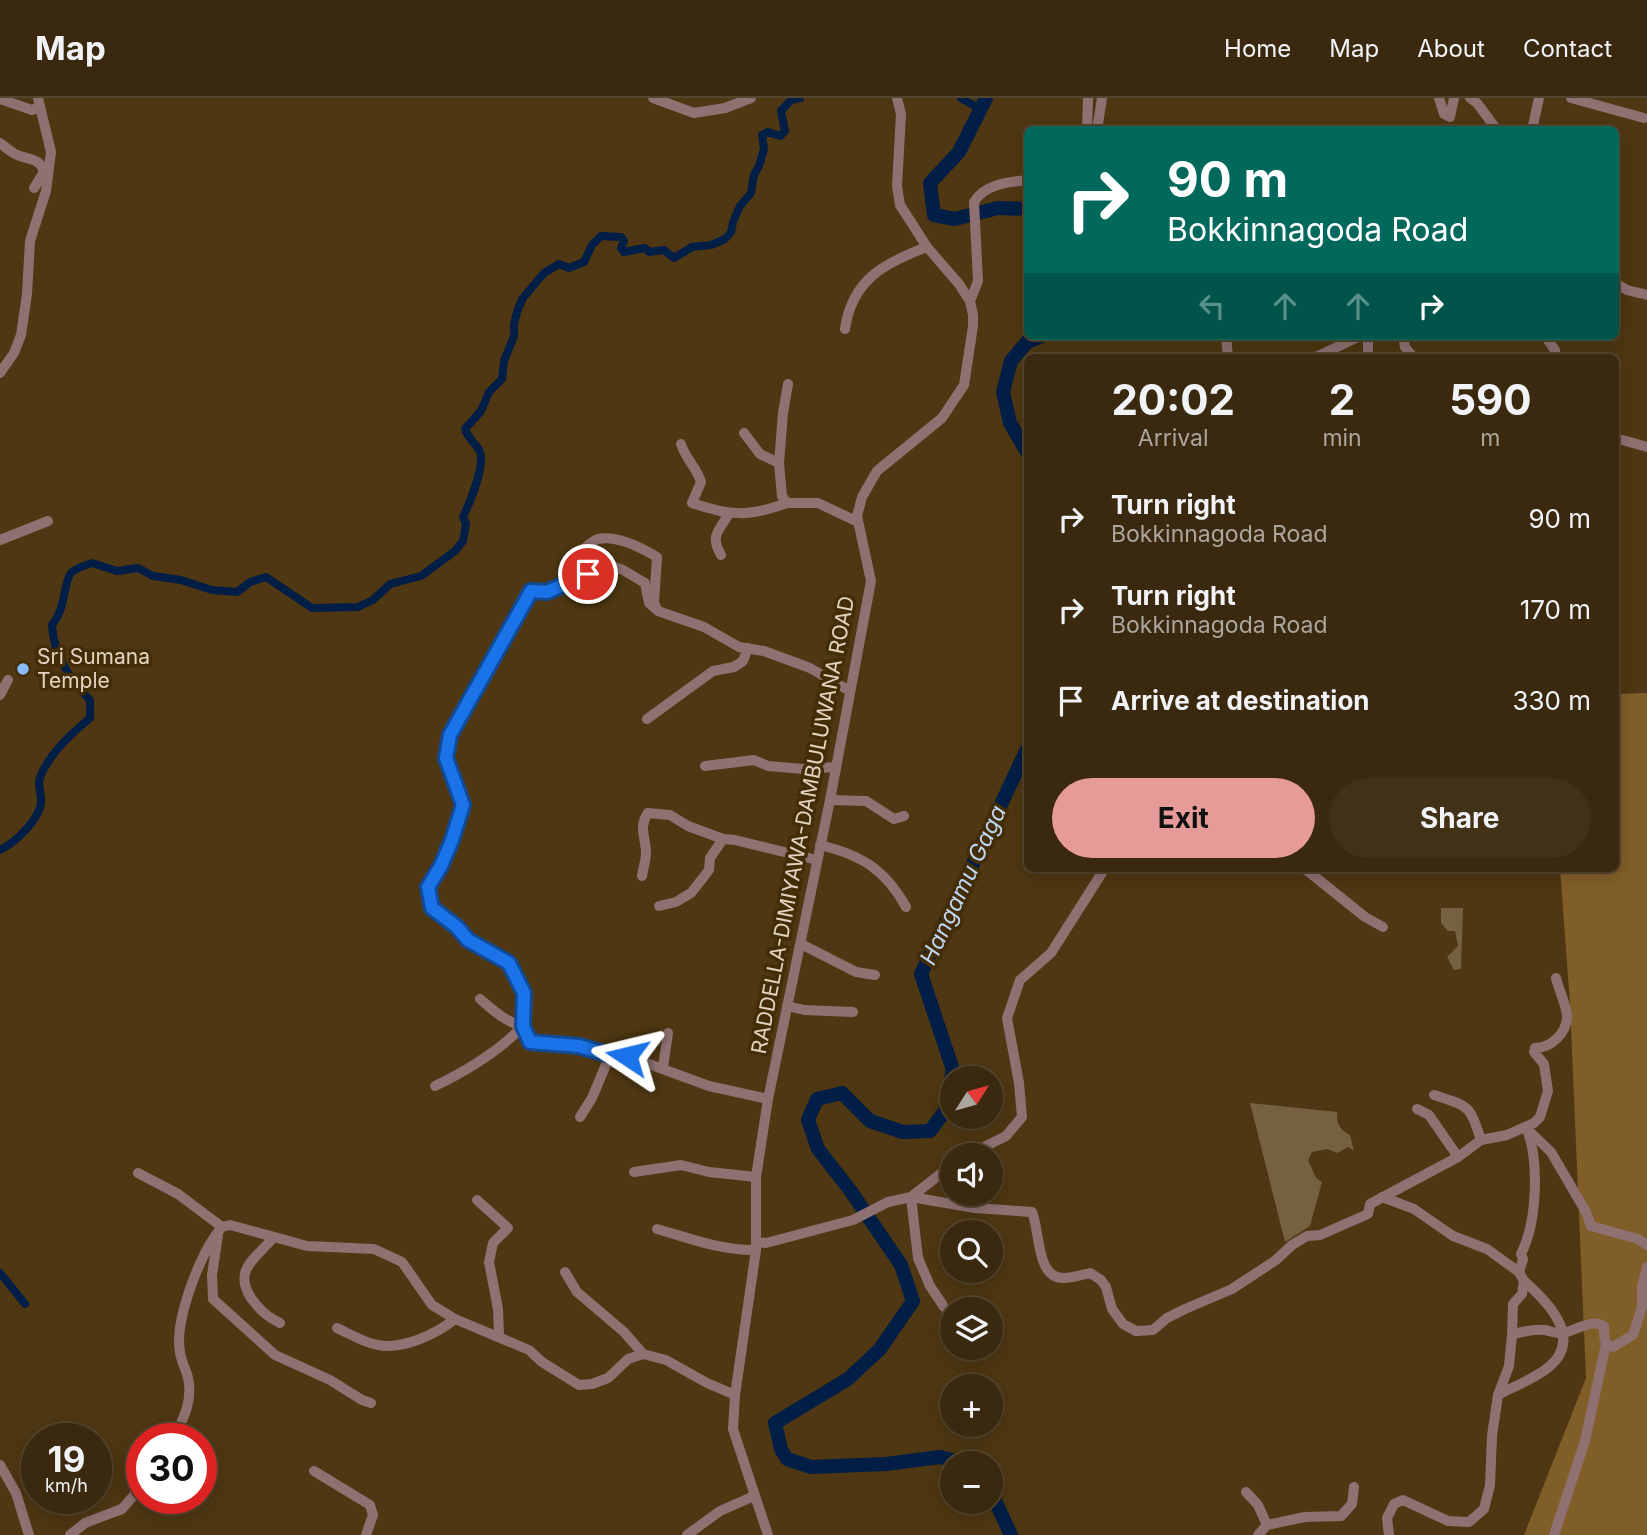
<!DOCTYPE html>
<html lang="en">
<head>
<meta charset="utf-8">
<style>
  :root { --surface:#3a290e; --page:#413117; --text:#f1f3f6; --muted:#aba69e; --line:#54452e; --accent:#e69b98 }
  body { margin:0; font-family:Inter,sans-serif; background:var(--page); color:var(--text); height:100vh; display:flex; flex-direction:column; font-size:26px; white-space:nowrap }
  * { box-sizing:border-box; margin:0 }
  p { font-size:23px; color:var(--muted) }
  .icon { flex:none; width:38px; height:38px; fill:none; stroke:currentColor; stroke-width:2; stroke-linecap:round; stroke-linejoin:round }
  .map { position:relative; flex:1; overflow:hidden }
  .details { position:absolute; left:1024px; top:256px; width:595px; height:518px; display:flex; flex-direction:column; background:var(--surface); border-radius:10px; box-shadow:0 4px 18px #0003,0 0 0 2px var(--line) }
  .details>* { flex:none }
  .guide { position:absolute; left:1024px; top:28px; width:595px; height:214px; border-radius:10px; box-shadow:0 4px 18px #0003,0 0 0 2px var(--line); background:#00695c; color:#fff; overflow:hidden }
  .needle { width:46px; rotate:53deg }
  .fabs { position:absolute; left:940px; top:968px; display:grid; gap:14px }
  .fabs a { display:grid; place-items:center; width:63px; height:63px; border-radius:50%; background:var(--surface); box-shadow:0 4px 18px #0003,0 0 0 2px var(--line); font-size:35px }
  .speed { position:absolute; left:21px; top:1325px; display:flex; gap:14px; font-size:35px; font-weight:700; text-align:center }
  .speed>* { display:grid; place-content:center; width:91px; height:91px; border-radius:50%; background:var(--surface); box-shadow:0 4px 18px #0003,0 0 0 2px var(--line); line-height:1 }
  .speed small { font-size:18px; font-weight:400 }
  .speed .limit { border:10px solid #d22; background:#fff; color:#111 }
  .pin { position:absolute; display:grid; place-items:center; width:60px; height:60px; color:#fff; margin:-30px; border:4px solid #fff; border-radius:50%; box-shadow:0 2px 7px #0007 }
  .me { position:absolute; width:77px; margin:-38px; rotate:280deg; stroke-linejoin:round; filter:drop-shadow(0 0 5px #0008) }
  .turn { display:flex; align-items:center; gap:24px; height:147px; padding:0 28px; font-size:32px }
  .turn .icon { width:91px; height:91px; stroke-width:2.5 }
  .turn b { display:block; font-size:49px; line-height:60px }
  .lanes { display:flex; align-items:center; height:66px; padding:0 28px; background:#0003; justify-content:center; gap:35px; direction:ltr }
  .lanes .off { opacity:.35 }
  .eta { display:flex; justify-content:space-evenly; align-items:center; height:119px; text-align:center }
  .eta b { font-size:42px; font-weight:700; line-height:49px }
  .cta { display:flex; gap:14px; margin-top:auto; padding:14px 28px }
  .cta a { flex:1; height:80px; border-radius:42px; background:var(--accent); color:#111; font-size:28px; font-weight:700; line-height:80px; text-align:center }
  .cta a+a { background:var(--page); color:var(--text) }
  ul { padding:0; list-style:none }
  li { display:flex; align-items:center; gap:21px; height:91px; padding:0 28px }
  li div { flex:1 }
  li b { display:block; font-size:26px }
  li em { font-style:normal }
  header { display:flex; align-items:center; gap:42px; box-sizing:border-box; height:98px; padding:0 35px; background:var(--surface); border-bottom:2px solid var(--line) }
  header strong { font-size:33px }
  nav { display:flex; gap:38px; margin-inline-start:auto; font-size:24px }
  .map>svg:first-child { display:block }
  .green { fill:#756041 }
  .forest { fill:#805e28 }
  .lines { fill:none; stroke-linecap:round; stroke-linejoin:round }
  .canal { stroke:#001e46; stroke-width:8 }
  .river { stroke:#001e46; stroke-width:14 }
  .minor { stroke:#8f7172; stroke-width:10 }
  .route-casing { stroke:#114b97; stroke-width:18 }
  .route { stroke:#1a73e8; stroke-width:12 }
  .poi-dot { fill:#89bafc; stroke:#432d06; stroke-width:2.5 }
  .labels { text-anchor:middle; stroke-width:7; stroke-linejoin:round; paint-order:stroke }
  .poi-label { font-size:21px; fill:#e2d4c0; stroke:#432d06; text-anchor:start }
  .street-label { font-size:21px; fill:#e2d4c0; stroke:#432d06 }
  .water-label { font-size:23px; font-style:italic; fill:#c0d5f1; stroke:#432d06 }
</style>
</head>
<body>
<header>
<strong>Map</strong>
<nav><a>Home</a><a>Map</a><a>About</a><a>Contact</a></nav>
</header>
<div class="map">
<svg width="1647" height="1437" viewBox="0 0 1647 1437">
  <rect width="100%" height="100%" fill="#4e3712"/>
  <g class="green">
    <polygon points="1441,810 1463,810 1461,871 1454,872 1447,859 1458,848 1455,833 1448,833 1441,825"/>
    <path d="M1250 1005 1337 1014C1337 1026 1339 1031 1350 1037L1354 1053 1348 1049 1337 1055 1327 1051 1312 1054 1308 1062 1316 1080 1322 1084 1310 1128 1285 1144Z"/>
  </g>
  <polygon class="forest" points="1647,595 1647,1437 1524,1437 1586,1280 1570,906 1560,770 1615,770 1615,596"/>
  <g class="lines">
    <g class="canal">
      <polyline points="961,0 980,11"/>
      <path d="M0 752C15 745 40 721 41 704 42 695 36 686 41 677 51 654 71 636 90 620V602C70 583 53 554 52 527 66 511 64 482 71 475 76 470 86 467 92 465L117 473 138 470 153 478 181 482 212 492 237 494 250 484 266 479 312 510 358 509 373 502 390 486 421 478 455 453 463 443 466 426 463 419C469 406 485 369 480 354 476 345 468 341 465 331L481 313 489 294 502 281 504 263 514 238V226L518 211 523 200 544 175 559 166 569 170 584 164 592 147 601 138 621 139 624 143 621 150 624 154 645 150 649 154 664 152 674 160 692 149 711 147 725 141 731 134 733 124 740 108 751 95 754 77 759 68 764 51 762 37 768 34 780 38 785 33 781 13 791 2 800 0"/>
      <polyline points="0,1175 25,1206"/>
    </g>
    <g class="river">
      <polyline points="986,0 959,54 930,85 934,117 955,121 998,110 1027,111"/>
      <polyline points="1027,354 1010,325 1003,294 1011,263 1027,244 1042,238"/>
      <polyline points="964,1365 940,1359 886,1366 811,1369 787,1361 781,1351 775,1325 848,1281 880,1251 913,1203 901,1167 850,1092 818,1051 808,1022 817,1001 842,995 870,1023 903,1034 930,1033 945,1013 953,972 921,876 1027,651"/>
      <polyline points="990,1392 1011,1437"/>
    </g>
    <g class="minor">
      <polyline points="653,0 694,15 725,10 751,0"/>
      <polyline points="1439,0 1444,16 1450,19 1454,0"/>
      <polyline points="1470,0 1477,5 1497,32"/>
      <polyline points="1571,0 1644,20"/>
      <polyline points="0,1 32,12 40,9"/>
      <polyline points="1087,32 1088,0"/>
      <polyline points="1097,32 1102,0"/>
      <polyline points="1532,32 1539,0"/>
      <path d="M0 45C5 49 10 53 15 56 27 62 40 59 44 74L34 90"/>
      <polyline points="1615,185 1627,192 1647,197"/>
      <path d="M970 203 978 183 974 104C985 86 1009 84 1027 82"/>
      <path d="M845 231C852 182 884 165 927 149"/>
      <polyline points="1226,238 1228,259"/>
      <polyline points="1403,238 1405,249 1413,259"/>
      <polyline points="1545,238 1555,252 1555,259"/>
      <polyline points="1316,259 1360,238"/>
      <polyline points="1368,259 1368,238"/>
      <polyline points="0,275 14,255 21,237 27,196 30,143 46,93 51,54 38,0"/>
      <polyline points="744,335 760,356 779,365 782,398 787,405 818,405 858,424"/>
      <polyline points="1615,340 1647,349"/>
      <path d="M681 346C685 360 697 370 701 384L692 405C729 418 750 419 787 405"/>
      <polyline points="779,365 783,315 788,286"/>
      <polyline points="0,442 48,423"/>
      <path d="M721 457C709 436 720 433 729 415"/>
      <path d="M567 473C574 469 582 464 580 455 585 450 591 443 598 441 616 437 642 450 657 459L654 505 656 509"/>
      <polyline points="0,597 8,582"/>
      <polyline points="647,621 713,573 734,569 743,563 748,550"/>
      <polyline points="705,668 754,662 768,668 803,671 836,669"/>
      <polyline points="830,702 866,703 894,721 904,718"/>
      <path d="M820 747C861 757 885 771 906 809"/>
      <polyline points="1304,770 1365,819 1383,829"/>
      <path d="M642 778C643 771 646 762 646 755 646 740 638 729 648 715L670 717 688 728 723 741 735 742 817 762"/>
      <polyline points="659,808 676,804 691,795 709,772 710,760 723,741"/>
      <polyline points="801,846 856,874 875,877"/>
      <polyline points="787,908 804,912 853,914"/>
      <polyline points="663,969 668,935"/>
      <path d="M435 988C468 972 498 954 523 928 505 924 493 912 480 901"/>
      <path d="M1434 997C1470 1009 1469 1006 1481 1042"/>
      <polyline points="768,1001 709,988 627,958 610,957 579,948 529,944 523,928 524,895 509,865 468,842 457,829 432,810 428,789 441,768 452,742 462,707 446,660 450,637 531,493 547,494 609,467 623,472 645,485 649,505 658,513 704,529 739,549 764,553 810,570 850,593"/>
      <polyline points="1417,1011 1429,1017 1458,1059"/>
      <polyline points="580,1019 592,1000 610,957"/>
      <polyline points="1526,1030 1551,1054 1586,1114 1591,1128 1638,1141 1647,1147"/>
      <polyline points="968,1057 1006,1038 1022,1019 1019,985 1007,920 1020,882 1051,855 1105,770"/>
      <polyline points="634,1074 681,1067 709,1074 756,1079"/>
      <polyline points="138,1075 178,1096 222,1129"/>
      <polyline points="1382,1099 1414,1111 1453,1138 1487,1151 1519,1174 1524,1183 1522,1196 1513,1206 1512,1237"/>
      <polyline points="477,1102 508,1130 493,1145 489,1164 498,1211 499,1237"/>
      <path d="M657 1131C689 1140 722 1153 756 1152"/>
      <polyline points="218,1137 212,1177 213,1201 275,1257 330,1282 362,1302 371,1305"/>
      <path d="M273 1140C255 1161 233 1172 251 1200 260 1212 266 1218 280 1225"/>
      <path d="M756 1144 766 1145 853 1122 888 1104 911 1099 975 1110 1032 1114C1040 1132 1036 1180 1063 1180 1072 1180 1082 1177 1090 1175L1101 1182 1106 1189 1112 1211 1123 1226 1136 1233 1153 1232 1167 1220 1185 1211 1232 1191 1276 1162 1292 1147 1307 1138 1320 1137 1368 1116 1370 1106 1458 1059 1481 1042 1507 1037 1534 1025 1540 1019 1548 993 1544 966 1534 954 1535 950C1551 950 1567 935 1567 918 1566 906 1559 892 1556 880"/>
      <polyline points="565,1174 577,1194 624,1234 643,1256"/>
      <path d="M1519 1174 1523 1161 1521 1156C1537 1125 1539 1066 1528 1034"/>
      <polyline points="944,1209 930,1188 918,1160 911,1099 952,1067"/>
      <path d="M337 1230C350 1236 364 1245 378 1247 403 1252 436 1236 455 1221"/>
      <path d="M1498 1297C1513 1289 1538 1279 1550 1268 1583 1239 1547 1203 1524 1183"/>
      <path d="M173 1340C184 1321 193 1302 188 1280 186 1271 181 1263 180 1254 174 1222 201 1153 222 1129L230 1127 307 1148 374 1151 402 1164 432 1207 455 1221 529 1252 542 1264 579 1287 592 1286 608 1280 628 1261 643 1256 666 1262 707 1285 735 1297"/>
      <polyline points="0,1367 16,1395 29,1437"/>
      <polyline points="314,1373 370,1407 373,1417 366,1437"/>
      <polyline points="1246,1394 1258,1407 1267,1427"/>
      <polyline points="70,1437 85,1425 122,1411 142,1388"/>
      <polyline points="687,1437 720,1413 754,1398"/>
      <polyline points="768,1437 733,1331 735,1297 756,1152 756,1079 768,1001 830,702 871,483 857,418 862,399 877,373 942,320 964,287 973,228 973,217 970,203 959,186 927,149 900,107 897,88 901,16 897,0"/>
      <polyline points="1258,1437 1267,1427 1305,1419 1341,1418 1352,1406 1354,1389"/>
      <path d="M1389 1437 1387 1420 1394 1406 1403 1402 1448 1423 1469 1424 1484 1411 1490 1387 1492 1338 1498 1297 1509 1268 1512 1237C1523 1233 1533 1231 1545 1232 1550 1233 1557 1236 1562 1235 1575 1234 1590 1220 1604 1228V1237L1606 1246 1613 1249 1633 1237 1642 1209V1188L1647 1169"/>
      <polyline points="1554,1437 1585,1343 1606,1246"/>
    </g>
  </g>
  <g class="lines">
    <g class="route-casing">
      <polyline id="route" points="588,476 547,494 531,493 450,637 446,660 463,707 452,742 441,768 428,789 432,810 457,829 468,842 509,865 524,895 523,928 530,944 579,948 610,957 627,958"/>
    </g>
    <use href="#route" class="route"/>
  </g>
  <circle class="poi-dot" cx="23" cy="571" r="7"/>
  <g class="labels">
    <g class="poi-label">
      <text x="37" y="566">Sri Sumana<tspan x="37" dy="24">Temple</tspan></text>
    </g>
    <g class="street-label">
      <text transform="translate(803 727) rotate(-79)" y="7">RADDELLA-DIMIYAWA-DAMBULUWANA ROAD</text>
    </g>
    <g class="water-label">
      <text transform="translate(963 787) rotate(-65)" y="8">Hangamu Gaga</text>
    </g>
  </g>
</svg>
<div class="fabs">
<a><svg class="needle" viewBox="-14 -14 28 28"><path d="M0-13l5 13h-10z" fill="#e53935"/><path d="M0 13l5-13h-10z" fill="#aba69e"/></svg></a>
<a><svg class="icon" aria-label="sound" viewBox="0 0 24 24"><path d="M4 9h4l5-4v14l-5-4H4zM17 9q2 3 0 6"/></svg></a>
<a><svg class="icon" aria-label="search" viewBox="0 0 24 24"><circle cx="10" cy="10" r="6"/><path d="M15 15l6 6"/></svg></a>
<a><svg class="icon" aria-label="layers" viewBox="0 0 24 24"><path d="M12 4l9 5-9 5-9-5zM3 14l9 5 9-5"/></svg></a>
<a>+</a>
<a>−</a>
</div>
<div class="speed"><div>19<small>km/h</small></div><div class="limit">30</div></div>
<div class="pin" style="left:588px;top:476px;background:#d93025"><svg class="icon" aria-label="arrive" viewBox="0 0 24 24"><path d="M6 21V4h12l-3 4 3 4H6"/></svg></div>
<svg class="me" style="left:627px;top:958px" viewBox="-20 -20 40 40"><path d="M0-17L14 15 0 8-14 15z" fill="#1a73e8" stroke="#fff" stroke-width="4"/></svg>
<div class="guide">
<div class="turn"><svg class="icon" aria-label="right" viewBox="0 0 24 24"><path d="M7 20v-9h11M14 6l5 5-5 5"/></svg><div><b>90 m</b>Bokkinnagoda Road</div></div>
<div class="lanes"><svg class="icon off" aria-label="left" viewBox="0 0 24 24"><path d="M17 20v-9H6M10 6l-5 5 5 5"/></svg><svg class="icon off" aria-label="ahead" viewBox="0 0 24 24"><path d="M12 20V5M6 11l6-6 6 6"/></svg><svg class="icon off" aria-label="ahead" viewBox="0 0 24 24"><path d="M12 20V5M6 11l6-6 6 6"/></svg><svg class="icon" aria-label="right" viewBox="0 0 24 24"><path d="M7 20v-9h11M14 6l5 5-5 5"/></svg></div>
</div>
<section class="details">
<div class="eta">
<div><b>20:02</b><p>Arrival</p></div>
<div><b>2</b><p>min</p></div>
<div><b>590</b><p>m</p></div>
</div>
<ul>
<li><svg class="icon" aria-label="right" viewBox="0 0 24 24"><path d="M7 20v-9h11M14 6l5 5-5 5"/></svg><div><b>Turn right</b><p>Bokkinnagoda Road</p></div><em>90 m</em></li>
<li><svg class="icon" aria-label="right" viewBox="0 0 24 24"><path d="M7 20v-9h11M14 6l5 5-5 5"/></svg><div><b>Turn right</b><p>Bokkinnagoda Road</p></div><em>170 m</em></li>
<li><svg class="icon" aria-label="arrive" viewBox="0 0 24 24"><path d="M6 21V4h12l-3 4 3 4H6"/></svg><div><b>Arrive at destination</b></div><em>330 m</em></li>
</ul>
<div class="cta"><a>Exit</a><a>Share</a></div>
</section>
</div>
</body>
</html>
